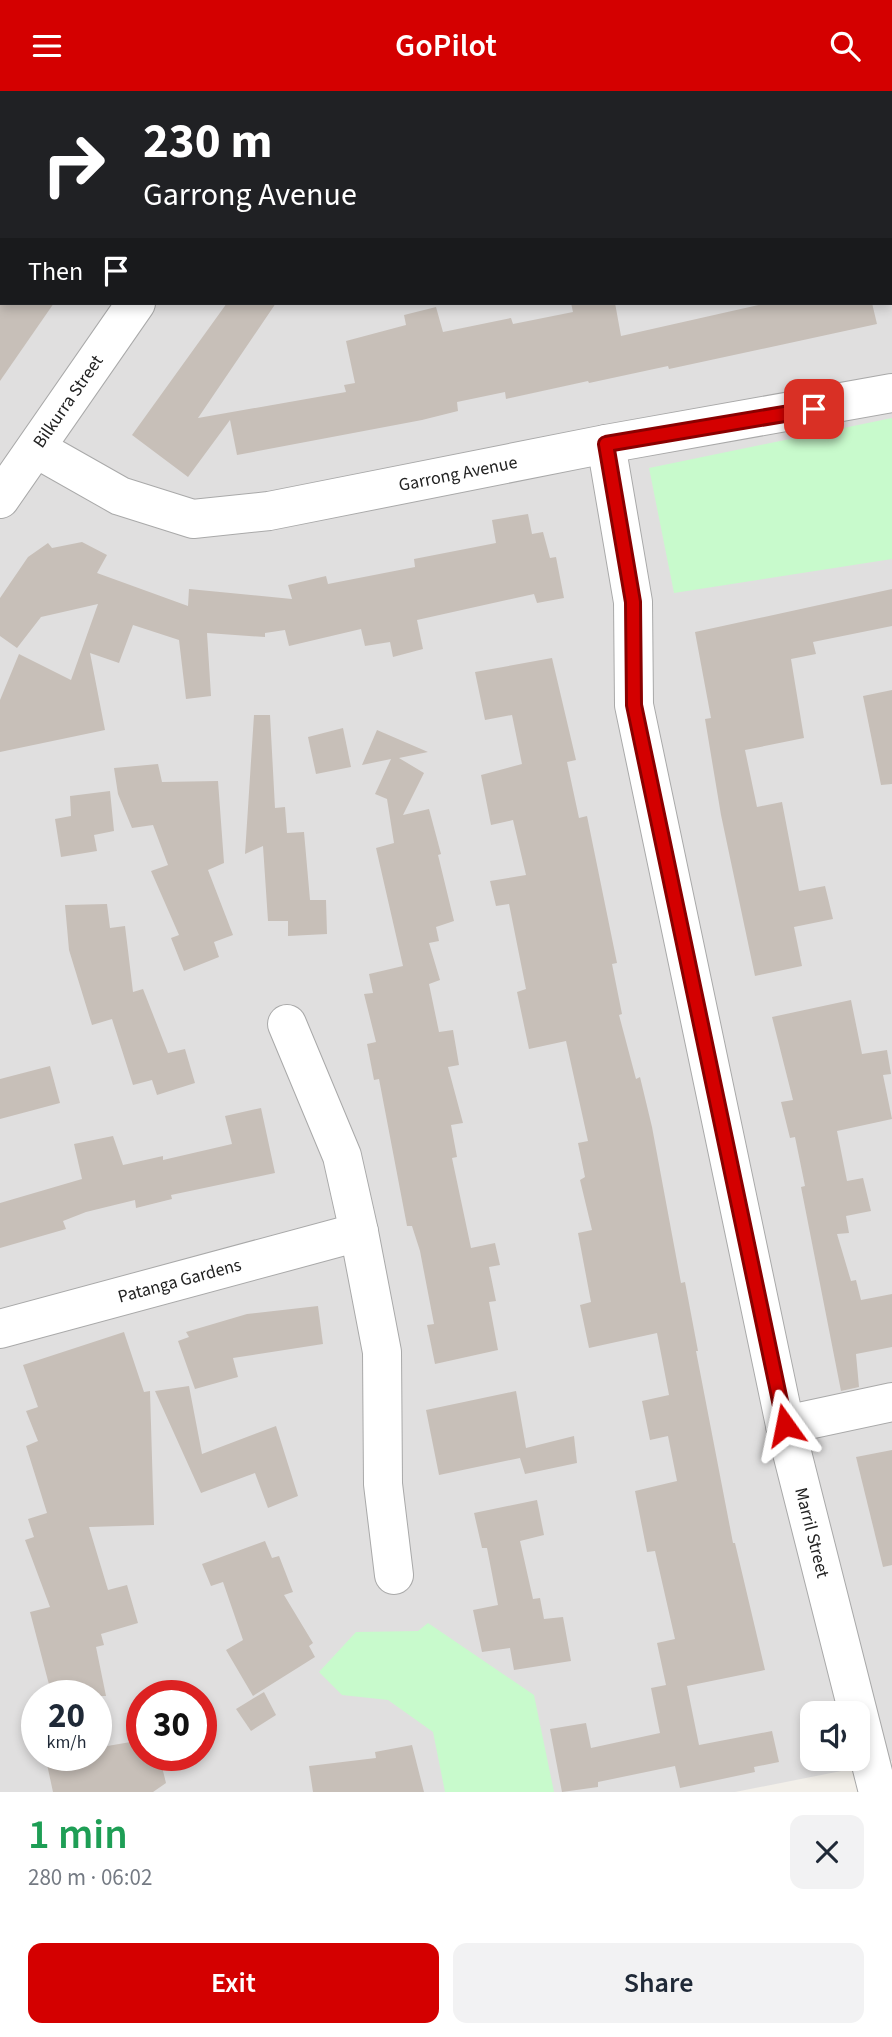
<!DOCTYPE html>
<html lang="en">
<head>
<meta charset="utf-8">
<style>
  :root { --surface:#fff; --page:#f2f2f3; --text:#1f2937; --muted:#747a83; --accent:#d40000 }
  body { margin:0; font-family:"Source Sans 3",sans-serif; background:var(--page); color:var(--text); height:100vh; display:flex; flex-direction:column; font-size:26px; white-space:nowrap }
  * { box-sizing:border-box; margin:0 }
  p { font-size:23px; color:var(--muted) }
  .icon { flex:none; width:38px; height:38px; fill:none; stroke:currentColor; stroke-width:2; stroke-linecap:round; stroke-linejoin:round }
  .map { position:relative; height:1701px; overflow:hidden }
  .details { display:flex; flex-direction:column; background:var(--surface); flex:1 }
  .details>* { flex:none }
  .guide { position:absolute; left:0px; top:0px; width:892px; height:214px; box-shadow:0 4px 10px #0003; background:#202124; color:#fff; overflow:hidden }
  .fabs { position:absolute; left:800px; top:1610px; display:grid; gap:14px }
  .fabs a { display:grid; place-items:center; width:70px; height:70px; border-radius:14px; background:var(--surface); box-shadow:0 4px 10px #0003; font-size:35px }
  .speed { position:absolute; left:21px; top:1589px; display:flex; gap:14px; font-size:35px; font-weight:700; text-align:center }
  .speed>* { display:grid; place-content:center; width:91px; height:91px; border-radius:50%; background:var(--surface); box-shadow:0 4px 10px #0003; line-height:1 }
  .speed small { font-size:18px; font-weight:400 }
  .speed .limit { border:10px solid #d22; background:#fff; color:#111 }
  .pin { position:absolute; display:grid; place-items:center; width:60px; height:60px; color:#fff; margin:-30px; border-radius:14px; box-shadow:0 4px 10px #0006 }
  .me { position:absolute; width:77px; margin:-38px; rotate:348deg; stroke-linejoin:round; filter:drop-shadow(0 0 5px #0008) }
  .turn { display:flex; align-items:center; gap:24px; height:147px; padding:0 28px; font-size:32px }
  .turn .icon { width:91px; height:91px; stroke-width:2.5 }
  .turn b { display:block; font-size:49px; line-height:60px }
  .then { display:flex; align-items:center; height:66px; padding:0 28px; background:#0003; gap:14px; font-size:26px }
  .round { display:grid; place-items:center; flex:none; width:74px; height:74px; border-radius:14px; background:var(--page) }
  .headline { display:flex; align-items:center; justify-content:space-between; height:119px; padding:0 28px }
  h1 { font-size:42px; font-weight:600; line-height:52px; color:#1e9e55 }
  .button { display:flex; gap:14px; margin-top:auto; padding:14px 28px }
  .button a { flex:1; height:80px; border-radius:14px; background:var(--accent); color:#fff; font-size:28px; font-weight:600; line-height:80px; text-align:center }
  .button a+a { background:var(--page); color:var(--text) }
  header { display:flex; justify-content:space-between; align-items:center; height:91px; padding:0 28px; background:var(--accent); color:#fff; font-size:32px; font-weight:600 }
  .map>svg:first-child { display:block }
  .residential { fill:#e0dfdf; fill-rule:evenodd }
  .park { fill:#c8facc }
  .building { fill:#c7bfb8 }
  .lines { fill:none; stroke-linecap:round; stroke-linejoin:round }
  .minor-casing { stroke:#a9a9a9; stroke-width:40 }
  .minor { stroke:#fff; stroke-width:38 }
  .route-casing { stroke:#8a0000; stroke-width:18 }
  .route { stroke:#d40000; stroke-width:12 }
  .labels { text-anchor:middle; stroke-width:5; stroke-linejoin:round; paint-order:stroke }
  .street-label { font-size:18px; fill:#222; stroke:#fff }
</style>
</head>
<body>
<header><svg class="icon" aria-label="menu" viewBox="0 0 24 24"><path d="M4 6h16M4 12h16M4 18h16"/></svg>GoPilot<svg class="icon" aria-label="search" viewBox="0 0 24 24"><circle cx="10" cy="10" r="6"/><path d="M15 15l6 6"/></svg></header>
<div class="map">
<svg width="892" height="1701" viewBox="0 0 892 1701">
  <rect width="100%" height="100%" fill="#f2efe9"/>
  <path class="residential" d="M24 0H892V1670L735 1701H0V38L2 35V212H891V2ZM37 1605H96V1664H37ZM142 1605H201V1664H142ZM812 1622H858V1668H812Z"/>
  <g class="park">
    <polygon points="892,327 892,468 674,502 649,377"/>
    <polygon points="428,1532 534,1604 554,1701 445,1701 433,1641 388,1609 342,1604 319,1581 356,1541 418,1540"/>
  </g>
  <g class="building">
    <polygon points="0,212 54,212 0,290"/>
    <polygon points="227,212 276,212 198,327 346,301 344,294 355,292 346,250 406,234 404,224 436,216 443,241 511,227 513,233 573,221 571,212 615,212 621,245 767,212 872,212 877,233 669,278 668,275 589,292 588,290 506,308 505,301 457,311 458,320 422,329 237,364 230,329 188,386 132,344"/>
    <polygon points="528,423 532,443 543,441 550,467 556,466 564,507 537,512 534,503 417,529 423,558 393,566 390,551 365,555 361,538 289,555 285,539 265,542 265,546 207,542 211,605 186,608 179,549 133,534 119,572 90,562 105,639 0,661 0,609 19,563 71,589 98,513 41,526 17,557 0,545 0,507 28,466 48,452 52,457 82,451 107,464 97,482 188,515 189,498 292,508 288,494 326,485 328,493 415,476 414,468 496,452 492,429"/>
    <polygon points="892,498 892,535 813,551 816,563 791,568 804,647 745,659 757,716 782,711 799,800 825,795 833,828 794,836 802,875 755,885 721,724 705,628 711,627 695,541"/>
    <polygon points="552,567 576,669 567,671 579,727 587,725 617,872 612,873 622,923 619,924 636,988 640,986 652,1036 681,1192 685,1191 698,1260 696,1260 733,1452 735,1452 765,1579 687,1595 699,1654 772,1640 779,1671 754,1676 755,1681 680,1697 675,1675 598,1691 598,1696 562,1701 550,1638 586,1632 591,1657 660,1642 651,1597 666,1594 657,1552 675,1548 655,1460 647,1461 635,1400 677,1390 668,1345 650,1349 642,1310 669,1304 657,1242 589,1257 580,1214 591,1211 578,1142 592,1139 580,1089 585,1086 578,1052 588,1050 566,950 529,958 517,901 526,898 509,813 496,815 490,790 526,784 513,729 491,734 481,684 522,673 512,624 485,629 475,581"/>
    <polygon points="892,599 892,693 881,694 863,605"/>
    <polygon points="254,624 270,624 275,717 285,716 287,742 304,741 310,809 326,809 327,843 288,845 288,830 268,830 263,755 245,763"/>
    <polygon points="343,637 351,676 316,683 308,646"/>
    <polygon points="377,639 428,661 399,667 424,682 403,724 429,718 441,763 438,764 454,830 436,836 439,850 429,852 440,889 429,893 439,941 453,939 459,974 448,976 463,1032 451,1034 457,1066 452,1067 471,1157 495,1152 500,1174 489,1176 496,1210 489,1211 498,1259 435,1273 427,1234 434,1233 420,1160 412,1135 407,1135 379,988 374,989 367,953 376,951 364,903 373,902 369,883 403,875 376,757 394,752 387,708 375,703 391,668 362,674"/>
    <polygon points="158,673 162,691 218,690 224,772 208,779 233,844 214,851 219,866 184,880 171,847 179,844 151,780 168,774 153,734 132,737 118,703 114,677"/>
    <polygon points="110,700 114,740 94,744 97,760 61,766 55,728 71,725 70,705"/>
    <polygon points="107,813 110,837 125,835 133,901 143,898 168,962 185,958 195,992 157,1004 152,989 133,994 112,928 92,934 69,859 65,814"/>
    <polygon points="851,909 862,963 887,959 891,983 883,984 892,1028 837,1040 847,1090 863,1087 871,1120 846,1125 849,1142 837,1143 851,1190 856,1189 861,1209 892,1203 892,1256 856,1263 859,1296 841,1300 801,1096 805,1095 795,1046 790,1047 781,1011 793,1009 772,926"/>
    <polygon points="50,975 60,1012 0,1028 0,988"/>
    <polygon points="261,1017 275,1082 171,1104 172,1108 136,1117 135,1109 86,1121 63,1130 66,1138 0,1157 0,1112 82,1088 74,1053 113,1045 123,1074 163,1065 163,1069 232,1053 225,1025"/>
    <polygon points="318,1215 323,1253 233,1267 238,1286 195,1298 178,1250 189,1246 186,1241 247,1223"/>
    <polygon points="124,1241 144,1301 150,1300 154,1434 89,1436 108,1499 127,1494 138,1532 101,1543 104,1554 96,1556 106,1605 52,1605 30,1521 50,1516 25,1449 34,1446 28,1428 47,1422 26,1355 38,1350 26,1320 38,1316 23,1274"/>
    <polygon points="189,1295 202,1363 276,1335 298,1405 268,1417 255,1382 201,1402 155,1300"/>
    <polygon points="516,1300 526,1357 574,1345 577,1372 525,1383 520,1367 439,1384 426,1319"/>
    <polygon points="892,1359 892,1474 883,1476 856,1366"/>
    <polygon points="537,1409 544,1444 520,1450 533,1508 540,1507 544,1528 563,1526 571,1570 514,1579 510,1557 482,1561 473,1519 498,1514 487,1457 482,1457 474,1422"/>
    <polygon points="265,1450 272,1467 279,1465 293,1501 284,1504 313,1552 309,1555 315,1566 253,1605 226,1559 243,1549 223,1491 211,1495 202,1473"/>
    <polygon points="264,1601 276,1624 251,1640 236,1618"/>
    <polygon points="142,1649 142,1664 159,1664 166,1692 153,1701 53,1701 45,1664 96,1664 96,1657"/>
    <polygon points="412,1654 424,1701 313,1701 309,1675 376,1667 375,1661"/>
  </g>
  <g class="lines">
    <g class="minor-casing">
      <g id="minor">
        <polyline points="284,2 285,0"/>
        <path id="s1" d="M606 353 633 511 634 614 785 1334 878 1701"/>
        <path id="s2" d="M37 358 120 405 193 428 269 420 606 353 892 302"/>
        <path id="s3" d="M0 408 136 212"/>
        <polyline points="287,933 342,1065 359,1141"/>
        <path id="s4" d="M0 1238 359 1141 382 1261 383 1393 394 1484"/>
        <polyline points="785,1334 892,1311"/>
      </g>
    </g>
    <use href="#minor" class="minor"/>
  </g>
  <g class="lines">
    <g class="route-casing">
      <polyline id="route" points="785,1334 634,614 633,511 606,353 814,318"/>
    </g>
    <use href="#route" class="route"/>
  </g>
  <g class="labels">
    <g class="street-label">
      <text dy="6" stroke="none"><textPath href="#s3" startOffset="119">Bilkurra Street</textPath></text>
      <text dy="6" stroke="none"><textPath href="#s2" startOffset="441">Garrong Avenue</textPath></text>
      <text dy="6" stroke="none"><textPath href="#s4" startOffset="186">Patanga Gardens</textPath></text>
      <text dy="6" stroke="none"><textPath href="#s1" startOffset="1110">Marril Street</textPath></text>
    </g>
  </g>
</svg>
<div class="fabs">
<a><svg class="icon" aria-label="sound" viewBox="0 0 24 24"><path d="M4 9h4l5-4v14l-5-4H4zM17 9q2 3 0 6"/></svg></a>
</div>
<div class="speed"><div>20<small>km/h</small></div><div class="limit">30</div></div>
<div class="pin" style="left:814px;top:318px;background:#d93025"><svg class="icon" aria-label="arrive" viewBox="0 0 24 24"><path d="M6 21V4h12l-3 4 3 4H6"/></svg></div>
<svg class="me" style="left:785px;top:1334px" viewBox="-20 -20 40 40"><path d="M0-17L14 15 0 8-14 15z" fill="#d40000" stroke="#fff" stroke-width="4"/></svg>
<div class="guide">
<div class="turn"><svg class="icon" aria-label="right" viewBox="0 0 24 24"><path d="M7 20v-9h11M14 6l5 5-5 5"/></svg><div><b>230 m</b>Garrong Avenue</div></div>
<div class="then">Then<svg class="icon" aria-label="arrive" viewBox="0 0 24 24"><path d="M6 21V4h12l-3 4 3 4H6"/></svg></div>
</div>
</div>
<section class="details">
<div class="headline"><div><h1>1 min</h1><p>280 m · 06:02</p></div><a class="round"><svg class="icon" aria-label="close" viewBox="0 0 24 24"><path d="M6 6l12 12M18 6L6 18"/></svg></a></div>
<div class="button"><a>Exit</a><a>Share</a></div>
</section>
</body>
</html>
